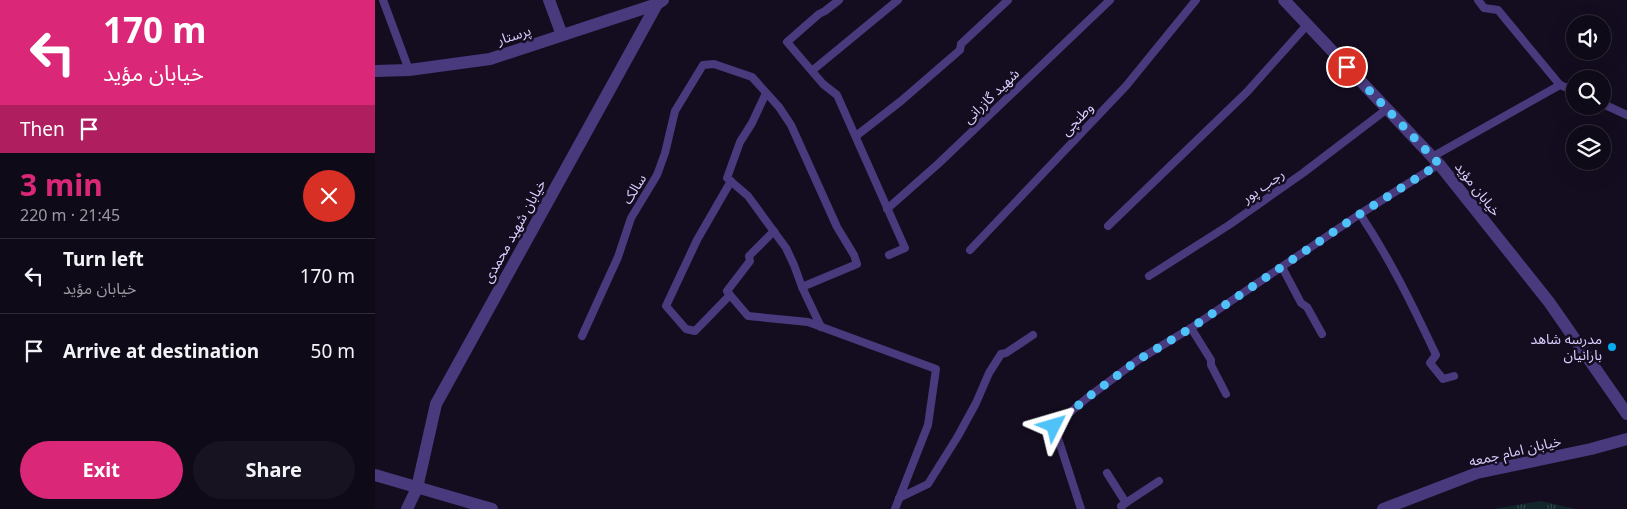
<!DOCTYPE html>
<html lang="en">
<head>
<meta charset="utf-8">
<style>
  :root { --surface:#0f0a18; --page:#181321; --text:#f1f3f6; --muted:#9b9aa2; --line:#2f2b37; --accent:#db2777 }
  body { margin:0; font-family:"Noto Sans","Noto Sans Arabic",sans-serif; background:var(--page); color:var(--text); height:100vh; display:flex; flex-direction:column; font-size:19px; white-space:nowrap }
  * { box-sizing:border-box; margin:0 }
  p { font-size:16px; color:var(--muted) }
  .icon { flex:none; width:28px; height:28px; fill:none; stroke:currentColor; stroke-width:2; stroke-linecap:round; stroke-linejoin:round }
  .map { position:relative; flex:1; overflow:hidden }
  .details { display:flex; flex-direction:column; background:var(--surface); width:375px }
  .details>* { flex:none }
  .top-card { background:#db2777; color:#fff; overflow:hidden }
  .tools { position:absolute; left:1191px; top:15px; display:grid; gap:10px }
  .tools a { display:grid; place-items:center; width:45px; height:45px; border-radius:50%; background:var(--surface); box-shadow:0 5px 20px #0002,0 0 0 1px var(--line); font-size:25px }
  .pin { position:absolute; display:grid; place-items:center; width:42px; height:42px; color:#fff; margin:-21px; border:2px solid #fff; border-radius:50%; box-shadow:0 1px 5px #0007 }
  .me { position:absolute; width:55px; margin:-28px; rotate:50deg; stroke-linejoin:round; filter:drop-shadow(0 0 4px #0008) }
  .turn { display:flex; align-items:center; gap:18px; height:105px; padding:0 20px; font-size:22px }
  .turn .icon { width:65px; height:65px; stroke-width:2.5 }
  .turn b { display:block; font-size:35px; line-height:42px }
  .then { display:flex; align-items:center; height:48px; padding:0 20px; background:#0003; gap:10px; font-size:19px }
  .round { display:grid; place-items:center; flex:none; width:52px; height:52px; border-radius:26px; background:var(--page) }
  .headline { display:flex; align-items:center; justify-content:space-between; height:85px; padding:0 20px }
  h1 { font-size:30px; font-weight:700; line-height:38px; color:var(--accent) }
  .button { display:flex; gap:10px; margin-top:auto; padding:10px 20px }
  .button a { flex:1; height:58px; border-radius:30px; background:var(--accent); color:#fff; font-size:20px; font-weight:700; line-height:58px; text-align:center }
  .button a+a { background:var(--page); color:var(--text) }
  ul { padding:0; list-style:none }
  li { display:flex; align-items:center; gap:15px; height:75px; padding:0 20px; border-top:1px solid var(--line) }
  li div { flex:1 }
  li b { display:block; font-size:19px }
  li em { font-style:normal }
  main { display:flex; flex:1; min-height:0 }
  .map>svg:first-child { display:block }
  .grass { fill:url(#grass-tufts) }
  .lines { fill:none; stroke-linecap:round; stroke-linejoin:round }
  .service { stroke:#493a7e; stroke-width:8 }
  .minor { stroke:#493a7e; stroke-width:12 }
  .tertiary { stroke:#493a7e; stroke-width:12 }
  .route { stroke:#4fc3f7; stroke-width:9; stroke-dasharray:0 16.2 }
  .poi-dot { fill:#07acf0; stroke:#140d20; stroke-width:2 }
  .labels { text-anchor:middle; stroke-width:5; stroke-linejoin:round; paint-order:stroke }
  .street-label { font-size:14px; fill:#dccefe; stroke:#140d20 }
  .poi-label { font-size:14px; fill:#dccefe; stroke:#140d20; text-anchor:end }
</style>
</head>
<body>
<main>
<section class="details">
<div class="top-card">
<div class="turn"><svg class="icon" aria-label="left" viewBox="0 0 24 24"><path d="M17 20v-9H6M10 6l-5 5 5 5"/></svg><div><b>170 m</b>خیابان مؤید</div></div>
<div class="then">Then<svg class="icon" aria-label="arrive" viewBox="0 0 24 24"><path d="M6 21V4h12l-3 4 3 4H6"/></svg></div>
</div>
<div class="headline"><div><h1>3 min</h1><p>220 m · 21:45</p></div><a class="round" style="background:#d93025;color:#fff"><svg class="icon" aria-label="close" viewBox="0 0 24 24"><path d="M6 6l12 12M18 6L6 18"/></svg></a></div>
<ul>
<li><svg class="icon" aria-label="left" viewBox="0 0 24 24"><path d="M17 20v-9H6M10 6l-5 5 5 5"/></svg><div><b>Turn left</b><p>خیابان مؤید</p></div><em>170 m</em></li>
<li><svg class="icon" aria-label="arrive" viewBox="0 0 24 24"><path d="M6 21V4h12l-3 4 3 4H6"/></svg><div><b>Arrive at destination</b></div><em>50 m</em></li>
</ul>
<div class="button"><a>Exit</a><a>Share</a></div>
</section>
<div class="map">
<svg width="1252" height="509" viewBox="0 0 1252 509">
  <defs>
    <pattern id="grass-tufts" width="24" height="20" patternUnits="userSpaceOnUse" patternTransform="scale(1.25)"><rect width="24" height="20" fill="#11262a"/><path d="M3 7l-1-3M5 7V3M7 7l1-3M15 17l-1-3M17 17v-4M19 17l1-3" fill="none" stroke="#33444a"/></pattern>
  </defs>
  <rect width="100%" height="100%" fill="#140d20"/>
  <polygon class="grass" points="1166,501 1200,509 1120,509 1124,508"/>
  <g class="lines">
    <g class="service">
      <polyline points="8,0 34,70"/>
      <polyline points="464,0 450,11 444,14 412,42 448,84 462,95 530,248 514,255"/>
      <polyline points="1103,0 1109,8 1123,10 1185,85"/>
      <polyline points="438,70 523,0"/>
      <polyline points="391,93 377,123 365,142 352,178 373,196 411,248 419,265 427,287 446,327"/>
      <polyline points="1228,104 1252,115"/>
      <polyline points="481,136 526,101 585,50 586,44 633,0"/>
      <polyline points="1057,157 1185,85 1200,91"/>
      <polyline points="356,181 322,240 291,306 311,329 320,331 355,295 373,316 433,322 561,369 553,425 520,509"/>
      <polyline points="512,209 563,164 735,0"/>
      <path d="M985 214C1015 259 1038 306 1061 355L1055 363 1068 379 1079 376"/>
      <polyline points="733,226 872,92 932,25"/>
      <polyline points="595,250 751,86 821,0"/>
      <polyline points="907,267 926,303 932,307 947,334"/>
      <polyline points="774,276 854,225 928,173 1012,109"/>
      <polyline points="355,295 352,291 375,261 374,256 399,231"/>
      <polyline points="816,328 836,360 836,365 851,394"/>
      <polyline points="207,336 243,257 256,218 282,175 290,153 300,111 328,65 339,64 377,77 404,107 416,125 462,227 479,255 482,264 427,287"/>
      <polyline points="732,473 751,503"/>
      <polyline points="524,498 553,484 583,436 601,403 614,373 626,354 631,353 658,335"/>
      <polyline points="706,509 679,426 712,398 763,360 816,328 985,214 1064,164"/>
      <polyline points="747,509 746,506 784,481"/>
    </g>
    <g class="minor">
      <polyline points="174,0 187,35"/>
      <polyline points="0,71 34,70 115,59 282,4"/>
    </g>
    <g class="tertiary">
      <polyline points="909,0 1064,164 1174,302 1252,414"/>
      <polyline points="0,475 117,509"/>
      <polyline points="32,509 42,488 61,404 282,4 288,0"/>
      <polyline points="1008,509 1102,473 1216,449 1252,439"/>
    </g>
  </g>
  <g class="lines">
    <polyline class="route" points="679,426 712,398 763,360 816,328 985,214 1064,164 972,67"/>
  </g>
  <circle class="poi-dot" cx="1237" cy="347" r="5"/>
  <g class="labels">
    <g class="street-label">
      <text transform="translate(139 35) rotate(-18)" y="5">پرستار</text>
      <text transform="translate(616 96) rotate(-44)" y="5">شهید گازرانی</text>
      <text transform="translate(702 119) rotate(-46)" y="5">وطنچی</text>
      <text transform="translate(888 186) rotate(-35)" y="5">رجب پور</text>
      <text transform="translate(259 189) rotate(-58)" y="5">سالک</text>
      <text transform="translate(1103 189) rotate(52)" y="5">خیابان مؤید</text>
      <text transform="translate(139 231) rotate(-61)" y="5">خیابان شهید محمدی</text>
      <text transform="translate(1140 451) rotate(-13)" y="5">خیابان امام جمعه</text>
    </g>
    <g class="poi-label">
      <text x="1227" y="344">مدرسه شاهد<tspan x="1227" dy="16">بارانیان</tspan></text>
    </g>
  </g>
</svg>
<div class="tools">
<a><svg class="icon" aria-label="sound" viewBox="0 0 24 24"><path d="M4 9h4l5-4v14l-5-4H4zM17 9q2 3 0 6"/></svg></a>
<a><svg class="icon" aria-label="search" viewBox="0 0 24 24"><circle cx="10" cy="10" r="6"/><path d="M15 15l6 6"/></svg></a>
<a><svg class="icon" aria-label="layers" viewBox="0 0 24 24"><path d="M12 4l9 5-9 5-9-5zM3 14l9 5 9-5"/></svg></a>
</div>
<div class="pin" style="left:972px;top:67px;background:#d93025"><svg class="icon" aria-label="arrive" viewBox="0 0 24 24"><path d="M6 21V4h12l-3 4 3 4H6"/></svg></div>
<svg class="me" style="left:679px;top:426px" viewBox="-20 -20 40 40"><path d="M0-17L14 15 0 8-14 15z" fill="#4fc3f7" stroke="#fff" stroke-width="4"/></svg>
</div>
</main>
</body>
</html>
